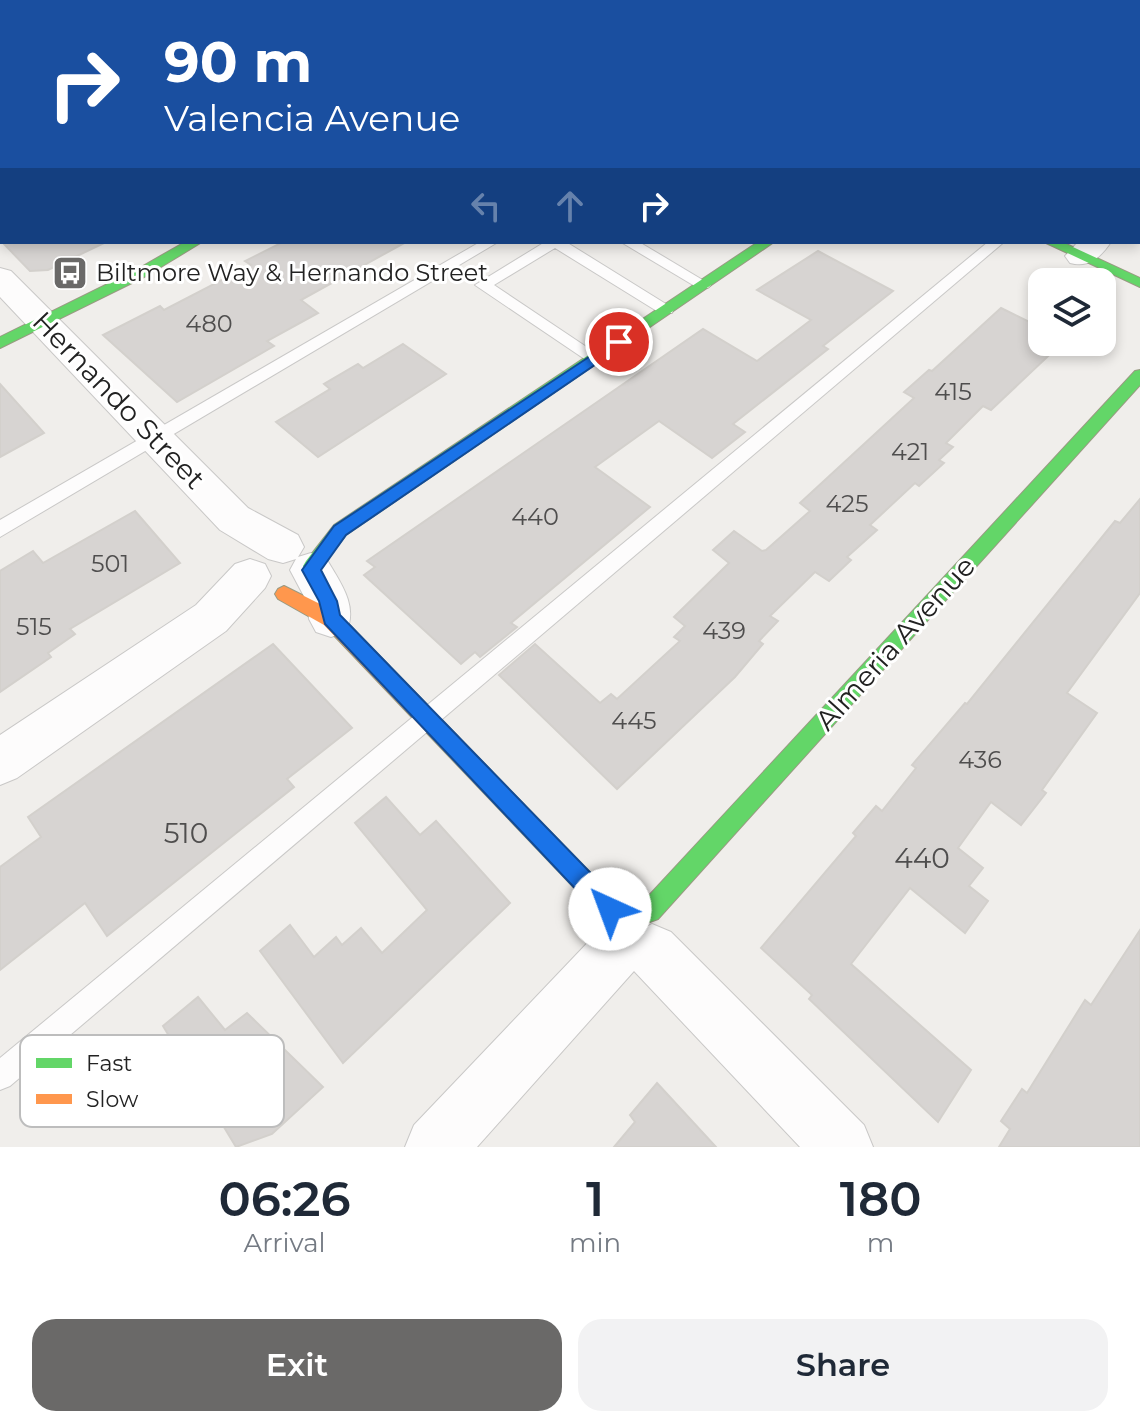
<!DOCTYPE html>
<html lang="en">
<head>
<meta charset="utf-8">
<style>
  :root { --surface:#fff; --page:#f2f2f3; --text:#1f2937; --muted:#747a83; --accent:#6a6968 }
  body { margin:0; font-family:Montserrat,sans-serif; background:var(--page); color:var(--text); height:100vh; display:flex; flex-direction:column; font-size:30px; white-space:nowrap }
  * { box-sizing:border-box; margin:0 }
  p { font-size:26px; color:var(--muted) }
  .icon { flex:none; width:44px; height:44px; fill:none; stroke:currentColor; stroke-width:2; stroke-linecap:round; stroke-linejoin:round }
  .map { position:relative; height:1147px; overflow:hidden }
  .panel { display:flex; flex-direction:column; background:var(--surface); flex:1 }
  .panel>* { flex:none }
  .top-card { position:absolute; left:0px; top:0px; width:1140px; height:244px; box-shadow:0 4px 12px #0003; background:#1a4fa0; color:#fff; overflow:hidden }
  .tools { position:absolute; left:1028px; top:268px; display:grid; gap:16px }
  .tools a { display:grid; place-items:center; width:88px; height:88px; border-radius:16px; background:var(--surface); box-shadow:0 4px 12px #0003; font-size:40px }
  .pin { position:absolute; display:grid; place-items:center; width:68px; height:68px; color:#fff; margin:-34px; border:4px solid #fff; border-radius:50%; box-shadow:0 2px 8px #0007 }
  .me { position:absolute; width:88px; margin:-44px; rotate:317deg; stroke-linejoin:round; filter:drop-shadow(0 0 6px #0008) }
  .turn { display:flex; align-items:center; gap:28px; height:168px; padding:0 32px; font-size:36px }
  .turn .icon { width:104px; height:104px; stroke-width:2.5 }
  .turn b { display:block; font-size:56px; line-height:68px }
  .lanes { display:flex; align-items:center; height:76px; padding:0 32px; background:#0003; justify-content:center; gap:40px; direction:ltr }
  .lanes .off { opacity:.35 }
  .eta { display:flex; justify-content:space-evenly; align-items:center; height:136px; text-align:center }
  .eta b { font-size:48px; font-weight:600; line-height:56px }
  .primary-button { display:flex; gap:16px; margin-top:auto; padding:16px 32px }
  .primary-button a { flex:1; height:92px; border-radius:24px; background:var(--accent); color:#fff; font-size:32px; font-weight:600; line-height:92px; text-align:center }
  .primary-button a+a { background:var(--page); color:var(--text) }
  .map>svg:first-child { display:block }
  .building { fill:#d7d4d2; stroke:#d3d0cc; stroke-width:2 }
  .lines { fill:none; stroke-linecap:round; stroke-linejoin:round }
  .lane-casing { stroke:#c9c8c7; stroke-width:2 }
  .street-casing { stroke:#c9c8c7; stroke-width:2 }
  .fast-casing { stroke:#999a82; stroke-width:2 }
  .slow-casing { stroke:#999a82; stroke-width:2 }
  .lane { fill:#fdfcfc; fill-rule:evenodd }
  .street { fill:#fdfcfc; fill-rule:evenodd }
  .fast { fill:#63d668; fill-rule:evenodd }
  .slow { fill:#ff974d; fill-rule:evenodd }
  .route { fill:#1a73e8; stroke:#114b97; stroke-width:2 }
  .labels { text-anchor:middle; stroke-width:6; stroke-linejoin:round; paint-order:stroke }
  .far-poi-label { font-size:24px; fill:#222; stroke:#fff; text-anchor:start }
  .number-label { font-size:24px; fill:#4f4e4e }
  .street-label { font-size:28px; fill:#222; stroke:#fff }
  .near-number-label { font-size:28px; fill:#4f4e4e }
  .key { fill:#fff; stroke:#bdbdbd; stroke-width:2 }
  .key-label { font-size:22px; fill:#222 }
</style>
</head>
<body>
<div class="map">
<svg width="1140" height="1147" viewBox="0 0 1140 1147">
  <rect width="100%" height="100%" fill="#f0eeeb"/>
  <g class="building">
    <polygon points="2,242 106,242 48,270 30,271"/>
    <polygon points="283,242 406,242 301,300 318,313 267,341 274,346 177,402 103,335 160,306 164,310 251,265 245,261"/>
    <polygon points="818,251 893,291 823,346 828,349 733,424 745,432 712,458 659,421 595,467 650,507 511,623 517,627 480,657 475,652 461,664 364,575 375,567 367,561 703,329 757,361 811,320 757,290"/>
    <polygon points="1001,308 1042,328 1042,342 1063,342 991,410 983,406 946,443 953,447 939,460 944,463 919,486 915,483 870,525 877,530 847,557 851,560 829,581 815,572 770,616 778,621 759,641 763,644 735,677 617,789 499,675 535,644 600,703 611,694 617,699 680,641 674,637 685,626 674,617 729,563 713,550 734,531 762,551 766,550 810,511 800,503 914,398 904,392 929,370 932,371"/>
    <polygon points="403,344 446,374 318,457 276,422 330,389 324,384 358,364 363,368"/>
    <polygon points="0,384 44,433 0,457"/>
    <polygon points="1140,499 1140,593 1067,693 1097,713 1042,790 1046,793 1021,825 991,802 958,848 983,868 969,886 988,901 965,933 910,888 851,964 971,1070 938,1122 809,999 812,995 761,948 856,836 853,833 876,806 882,811 916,768 912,765 965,703 967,704 1115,521 1120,523"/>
    <polygon points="135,511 180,563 70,629 75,634 48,653 51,657 0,692 0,571 33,551 43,563"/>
    <polygon points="273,644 352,728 287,779 294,787 107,936 85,903 0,970 0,867 41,837 28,817"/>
    <polygon points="386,797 420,835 436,821 510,903 343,1063 260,951 290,925 314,957 336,937 342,945 361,928 382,953 427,910 355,823"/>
    <polygon points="1140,930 1140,1147 999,1147 1010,1129 1001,1121 1022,1089 1027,1093 1085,1000 1091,1005"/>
    <polygon points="198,997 225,1030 247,1013 323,1087 272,1134 236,1147 163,1026"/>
    <polygon points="657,1083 716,1147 614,1147 635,1122 630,1115"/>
  </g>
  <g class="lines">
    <g class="lane-casing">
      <g id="lane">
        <polygon points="970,0 984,0 985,2 971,2"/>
        <polygon points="0,200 2,200 0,209"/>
        <polygon points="480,242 498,242 0,537 0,520"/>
        <polygon points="545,242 566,242 674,309 672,313 660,313 555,248 494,285 603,358 595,364 589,362 475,285"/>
        <polygon points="621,242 639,242 711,285 708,288 698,288"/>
        <polygon points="988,242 1004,242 10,1086 0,1090 0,1058"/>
      </g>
    </g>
    <g class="street-casing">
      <g id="street">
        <polygon points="1140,192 1140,211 1138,212 1138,193"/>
        <path d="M1078 242H1111C1100 258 1089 268 1070 263L1065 256Z"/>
        <path d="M0 268 11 271 248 508 298 535 304 547 298 557 311 553 326 558C339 581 359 605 346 632L331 637 316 632 309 619 307 602 290 570 296 559 283 563 268 559 220 530 0 297Z"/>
        <polygon points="250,559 265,564 271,576 265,588 226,631 17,778 0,785 0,735 196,605 235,564"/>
        <polygon points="652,924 671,932 864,1125 873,1147 800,1147 634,971 477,1147 405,1147 414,1125 594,936 613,928 631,935"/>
      </g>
    </g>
    <g class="fast-casing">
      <g id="fast">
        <polygon points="687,0 700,0 686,2"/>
        <polygon points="185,242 202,242 146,276 0,348 0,337 136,270"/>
        <polygon points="758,242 774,242 346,535 318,571 306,571 303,566 306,561 334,525"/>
        <polygon points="1044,242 1062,242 1140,278 1140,287"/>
        <polygon points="1140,370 1140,385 658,919 650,922 642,919 639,911 642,903 1135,371"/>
      </g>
    </g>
    <g class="slow-casing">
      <g id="slow">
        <polygon points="198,0 213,0 197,2"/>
        <polygon points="376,0 386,0 375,2"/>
        <polygon points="523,0 536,0 537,2 525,2"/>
        <polygon points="284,586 338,613 618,901 621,909 618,917 610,920 602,917 324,625 278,599 275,594 278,589"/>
      </g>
    </g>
    <use href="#lane" class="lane"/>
    <use href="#street" class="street"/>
    <use href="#fast" class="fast"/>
    <use href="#slow" class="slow"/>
  </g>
  <polygon class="route" points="619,337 624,338 624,345 346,535 321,570 337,601 340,615 618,901 622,909 618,917 610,921 602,917 325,624 319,601 302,570 334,526"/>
  <defs>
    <g id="bus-square" transform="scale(1.8)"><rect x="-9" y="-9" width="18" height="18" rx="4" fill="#6a6968" stroke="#fff"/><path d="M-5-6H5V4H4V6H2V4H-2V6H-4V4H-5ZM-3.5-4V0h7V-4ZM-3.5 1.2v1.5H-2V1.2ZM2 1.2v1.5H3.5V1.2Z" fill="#fff"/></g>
  </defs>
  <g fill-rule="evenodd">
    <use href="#bus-square" x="70" y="273"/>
  </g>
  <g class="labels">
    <g class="far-poi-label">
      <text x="96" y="281">Biltmore Way &amp; Hernando Street</text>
    </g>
    <g class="number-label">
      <text x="209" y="332">480</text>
      <text x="953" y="400">415</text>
      <text x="910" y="460">421</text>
      <text x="847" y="512">425</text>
      <text x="535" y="525">440</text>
      <text x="110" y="572">501</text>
      <text x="34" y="635">515</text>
      <text x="724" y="639">439</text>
      <text x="634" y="729">445</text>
      <text x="980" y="768">436</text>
    </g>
    <g class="street-label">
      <text transform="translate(119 400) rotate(46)" y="10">Hernando Street</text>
      <text transform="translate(895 643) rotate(-48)" y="10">Almeria Avenue</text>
    </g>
    <g class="near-number-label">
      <text x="186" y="843">510</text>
      <text x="922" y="868">440</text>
    </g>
  </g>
  <rect x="20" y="1035" width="264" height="92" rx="12" class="key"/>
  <rect x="36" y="1058" width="36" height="10" fill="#63d668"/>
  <rect x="36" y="1094" width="36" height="10" fill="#ff974d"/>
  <g class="key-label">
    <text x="86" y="1071">Fast</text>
    <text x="86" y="1107">Slow</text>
  </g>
</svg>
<div class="tools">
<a><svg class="icon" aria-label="layers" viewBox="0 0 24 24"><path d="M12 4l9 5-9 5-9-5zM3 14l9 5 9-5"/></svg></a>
</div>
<div class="pin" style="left:619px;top:342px;background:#d93025"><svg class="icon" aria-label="arrive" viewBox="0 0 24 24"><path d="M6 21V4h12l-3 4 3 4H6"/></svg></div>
<svg class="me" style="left:610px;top:909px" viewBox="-20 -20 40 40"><circle r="19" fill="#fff"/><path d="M0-13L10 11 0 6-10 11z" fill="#1a73e8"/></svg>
<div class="top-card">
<div class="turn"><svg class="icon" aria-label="right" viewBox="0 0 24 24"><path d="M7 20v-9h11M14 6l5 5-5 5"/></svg><div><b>90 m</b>Valencia Avenue</div></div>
<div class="lanes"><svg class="icon off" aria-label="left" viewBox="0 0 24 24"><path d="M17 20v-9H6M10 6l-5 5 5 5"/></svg><svg class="icon off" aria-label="ahead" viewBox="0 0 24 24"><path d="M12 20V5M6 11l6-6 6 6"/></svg><svg class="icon" aria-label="right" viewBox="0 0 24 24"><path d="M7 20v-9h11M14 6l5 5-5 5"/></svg></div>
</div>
</div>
<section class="panel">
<div class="eta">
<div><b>06:26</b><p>Arrival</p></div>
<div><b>1</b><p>min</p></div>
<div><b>180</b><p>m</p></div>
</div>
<div class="primary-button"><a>Exit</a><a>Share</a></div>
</section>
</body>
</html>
